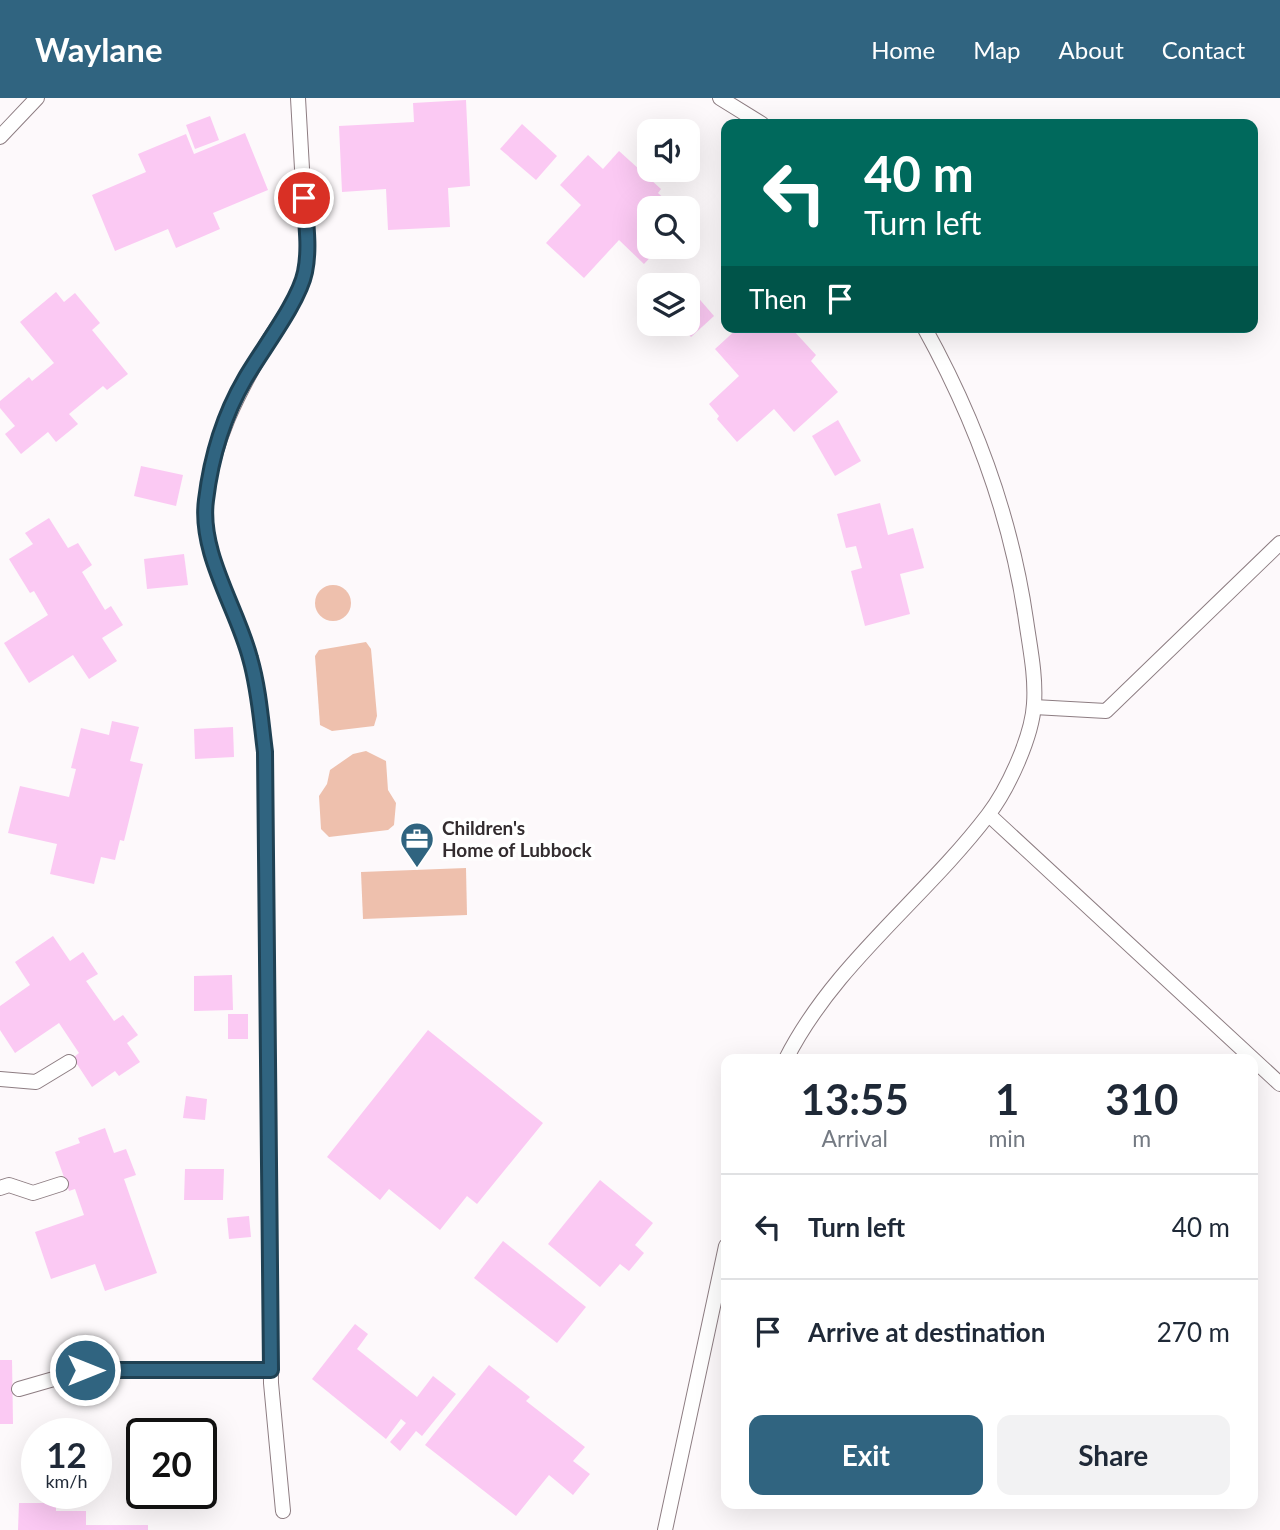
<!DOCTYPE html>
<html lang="en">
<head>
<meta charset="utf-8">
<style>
  :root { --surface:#fff; --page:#f2f2f3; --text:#1f2937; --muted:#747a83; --line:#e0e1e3; --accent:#306480 }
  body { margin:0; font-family:Lato,sans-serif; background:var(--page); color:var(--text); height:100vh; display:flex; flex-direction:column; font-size:26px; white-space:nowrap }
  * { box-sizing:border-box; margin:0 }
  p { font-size:23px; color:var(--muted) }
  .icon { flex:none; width:38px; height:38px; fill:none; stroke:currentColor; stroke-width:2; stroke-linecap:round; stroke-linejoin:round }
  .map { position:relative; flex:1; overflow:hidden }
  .drawer { position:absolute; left:721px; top:956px; width:537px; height:455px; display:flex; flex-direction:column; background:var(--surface); border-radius:14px; box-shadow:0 7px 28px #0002 }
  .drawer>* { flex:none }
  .hud { position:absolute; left:721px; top:21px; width:537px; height:214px; border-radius:14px; box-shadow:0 7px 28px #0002; background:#00695c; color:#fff; overflow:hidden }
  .controls { position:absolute; left:637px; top:21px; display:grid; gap:14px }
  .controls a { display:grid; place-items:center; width:63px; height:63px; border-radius:14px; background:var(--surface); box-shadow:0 7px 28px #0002; font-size:35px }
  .speed { position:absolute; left:21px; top:1320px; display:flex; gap:14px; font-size:35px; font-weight:700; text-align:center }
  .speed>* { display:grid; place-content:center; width:91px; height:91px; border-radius:50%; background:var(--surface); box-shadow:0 7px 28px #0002; line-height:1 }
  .speed small { font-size:18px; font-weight:400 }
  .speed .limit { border:4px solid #111; border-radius:10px; background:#fff; color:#111 }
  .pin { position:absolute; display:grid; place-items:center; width:60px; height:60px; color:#fff; margin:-30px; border:4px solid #fff; border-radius:50%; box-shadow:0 2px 7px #0007 }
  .me { position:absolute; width:77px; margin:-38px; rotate:90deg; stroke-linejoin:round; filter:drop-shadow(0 0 5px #0008) }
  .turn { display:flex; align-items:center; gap:24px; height:147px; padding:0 28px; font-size:32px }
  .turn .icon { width:91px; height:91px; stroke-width:2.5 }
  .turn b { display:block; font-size:49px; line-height:60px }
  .then { display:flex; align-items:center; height:66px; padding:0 28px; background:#0003; gap:14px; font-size:26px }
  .eta { display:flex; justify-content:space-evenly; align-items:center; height:119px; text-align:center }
  .eta b { font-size:42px; font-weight:700; line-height:49px }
  .action { display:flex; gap:14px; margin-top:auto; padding:14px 28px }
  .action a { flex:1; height:80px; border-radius:14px; background:var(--accent); color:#fff; font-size:28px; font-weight:700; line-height:80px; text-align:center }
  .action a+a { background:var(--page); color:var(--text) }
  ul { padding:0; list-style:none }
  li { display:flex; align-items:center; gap:21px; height:105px; padding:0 28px; border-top:2px solid var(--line) }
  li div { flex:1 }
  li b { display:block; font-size:26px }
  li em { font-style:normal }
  header { display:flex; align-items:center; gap:42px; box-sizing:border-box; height:98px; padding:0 35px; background:var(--accent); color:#fff }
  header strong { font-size:33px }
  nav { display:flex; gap:38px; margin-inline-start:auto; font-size:24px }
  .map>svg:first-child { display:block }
  .green { fill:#eec0ad }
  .building { fill:#fbc9f3 }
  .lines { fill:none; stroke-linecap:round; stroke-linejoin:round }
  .lane-casing { stroke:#8d7d82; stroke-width:16 }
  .lane { stroke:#fff; stroke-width:14 }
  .route-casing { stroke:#1f4153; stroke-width:18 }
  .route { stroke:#306480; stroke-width:12 }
  .labels { text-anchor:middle; stroke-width:7; stroke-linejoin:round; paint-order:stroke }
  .poi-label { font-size:19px; font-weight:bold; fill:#332c2f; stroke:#fff; text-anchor:start }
</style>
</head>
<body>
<header>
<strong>Waylane</strong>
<nav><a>Home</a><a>Map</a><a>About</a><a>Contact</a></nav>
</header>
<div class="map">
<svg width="1280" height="1432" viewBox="0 0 1280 1432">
  <rect width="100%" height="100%" fill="#fdf9fb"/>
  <g class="green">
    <circle cx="333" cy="505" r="18"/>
    <polygon points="366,544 371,551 377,618 374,628 332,633 320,627 315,558 319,552"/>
    <polygon points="366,653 386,663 388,692 396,705 394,727 388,732 329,739 321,731 319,698 327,686 330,672 353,656"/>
    <polygon points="466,770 467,817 363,821 361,774"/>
  </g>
  <g class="building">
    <polygon points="466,2 470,88 448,90 450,129 388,132 386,91 342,94 339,28 414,24 413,5"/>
    <polygon points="210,18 219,42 195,51 186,27"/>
    <polygon points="522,26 557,58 536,82 500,51"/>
    <polygon points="245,35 268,92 213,115 220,131 176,150 168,131 115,153 92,97 146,74 138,56 186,36 194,56"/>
    <polygon points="619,53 661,91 658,95 674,110 649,110 649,149 660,149 644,166 619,142 584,180 546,145 581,107 560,87 588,57 603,71"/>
    <polygon points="688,188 714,218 691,239 679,226 688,226"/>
    <polygon points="56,194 64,204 75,195 100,225 92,232 128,276 107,292 103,288 69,316 78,326 56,344 48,334 21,356 5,336 15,328 0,310 0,303 29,279 32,283 54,265 20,224"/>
    <polygon points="739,229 787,229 791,233 793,232 816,257 811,263 838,294 794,334 774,311 737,344 717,321 719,318 709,306 739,278 715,251"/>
    <polygon points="838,322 861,363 835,378 812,338"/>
    <polygon points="141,368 183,377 176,408 134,398"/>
    <polygon points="880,405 888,437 913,430 924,470 900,476 910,516 865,528 851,473 862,470 856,448 846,450 837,416"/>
    <polygon points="49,420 68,450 78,445 92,467 82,474 105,512 111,508 123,527 102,540 117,563 89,581 73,557 29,585 4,545 48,517 34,493 30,495 9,461 33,446 25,435"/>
    <polygon points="184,456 188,487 147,491 144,461"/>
    <polygon points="112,623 139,629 130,663 143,666 124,743 120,742 115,762 101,759 94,786 50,776 57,746 8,735 20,688 69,699 76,671 71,670 81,630 109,637"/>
    <polygon points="233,629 234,659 195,661 194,631"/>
    <polygon points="53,838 70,863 83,854 98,876 86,883 114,923 123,917 138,937 127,945 140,964 119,978 115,973 92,989 73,960 79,955 59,925 15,955 0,932 0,908 30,887 15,864"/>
    <polygon points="232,877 233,912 194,913 194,878"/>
    <rect x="228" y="916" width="20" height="25"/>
    <polygon points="428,932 543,1025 477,1106 467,1098 440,1132 389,1091 380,1102 327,1059"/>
    <polygon points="186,998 207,1001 205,1022 183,1020"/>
    <polygon points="105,1030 114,1055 126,1051 136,1077 124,1081 157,1175 105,1193 95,1166 51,1181 35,1134 84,1117 75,1091 69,1093 55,1054 80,1045 78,1040"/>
    <polygon points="185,1071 224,1071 223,1102 184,1102"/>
    <polygon points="600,1082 653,1125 635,1147 644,1155 629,1173 620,1166 600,1189 548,1146"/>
    <polygon points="249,1118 251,1139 229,1141 227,1120"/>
    <polygon points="503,1143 586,1209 557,1245 474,1180"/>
    <polygon points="355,1226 368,1236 357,1251 417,1299 433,1278 456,1296 422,1338 416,1333 400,1353 390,1344 406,1325 401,1321 386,1341 312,1281"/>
    <polygon points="0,1262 12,1262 13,1326 0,1326"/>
    <polygon points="489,1267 530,1299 526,1303 585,1349 573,1363 590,1376 573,1397 549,1377 516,1418 425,1347"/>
    <polygon points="19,1405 56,1405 56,1413 86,1413 86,1427 148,1427 148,1432 18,1432"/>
  </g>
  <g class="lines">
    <g class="lane-casing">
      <g id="lane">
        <polyline points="720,0 762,26"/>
        <polyline points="0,39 37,0"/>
        <polyline points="1034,609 1106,613 1280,445"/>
        <polyline points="989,717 1280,986"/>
        <path d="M786 961C834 866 924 801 988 717 1008 691 1032 639 1034 606 1036 578 1030 550 1026 522 1011 418 975 321 924 229"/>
        <polyline points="0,981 36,984 69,964"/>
        <polyline points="0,1090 9,1087 33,1095 61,1086"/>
        <polyline points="19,1291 85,1272 271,1272"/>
        <path d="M283 1413 271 1285 265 655C261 623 259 591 250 560 237 510 200 456 206 402 212 344 238 295 267 245 280 224 299 200 305 175 310 153 306 129 304 106 302 71 300 35 298 0"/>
        <polyline points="665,1432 726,1148"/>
      </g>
    </g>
    <use href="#lane" class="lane"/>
  </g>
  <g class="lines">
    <g class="route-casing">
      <path id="route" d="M85 1272H271L265 654C261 623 259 591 250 560 237 510 199 455 206 402 211 361 224 317 245 281 261 253 299 204 305 174 310 150 306 124 304 100"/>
    </g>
    <use href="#route" class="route"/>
  </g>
  <defs>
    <g id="office-pin" transform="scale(1.75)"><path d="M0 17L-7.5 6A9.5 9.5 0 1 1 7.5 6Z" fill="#306480" stroke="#fff"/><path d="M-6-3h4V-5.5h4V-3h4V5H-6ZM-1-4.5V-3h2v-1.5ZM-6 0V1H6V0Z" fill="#fff"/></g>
  </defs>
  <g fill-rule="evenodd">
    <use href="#office-pin" x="417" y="741"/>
  </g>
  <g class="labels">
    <g class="poi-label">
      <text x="442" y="737">Children's<tspan x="442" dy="22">Home of Lubbock</tspan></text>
    </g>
  </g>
</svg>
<div class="controls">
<a><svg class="icon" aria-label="sound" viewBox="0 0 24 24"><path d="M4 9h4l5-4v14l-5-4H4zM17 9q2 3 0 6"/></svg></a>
<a><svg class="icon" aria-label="search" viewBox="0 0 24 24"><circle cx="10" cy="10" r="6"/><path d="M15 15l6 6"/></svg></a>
<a><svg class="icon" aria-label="layers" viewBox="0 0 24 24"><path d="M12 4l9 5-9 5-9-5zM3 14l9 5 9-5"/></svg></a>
</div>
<div class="speed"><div>12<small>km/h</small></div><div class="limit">20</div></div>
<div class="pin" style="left:304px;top:100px;background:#d93025"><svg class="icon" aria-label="arrive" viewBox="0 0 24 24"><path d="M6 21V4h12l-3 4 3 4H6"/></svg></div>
<svg class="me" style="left:85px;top:1272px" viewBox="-20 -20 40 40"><circle r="17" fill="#306480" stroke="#fff" stroke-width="3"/><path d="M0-11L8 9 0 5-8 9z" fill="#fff"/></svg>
<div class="hud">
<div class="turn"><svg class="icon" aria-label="left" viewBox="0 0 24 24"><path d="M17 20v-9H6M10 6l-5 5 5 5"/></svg><div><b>40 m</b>Turn left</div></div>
<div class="then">Then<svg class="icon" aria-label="arrive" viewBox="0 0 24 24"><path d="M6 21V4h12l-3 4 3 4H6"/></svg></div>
</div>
<section class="drawer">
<div class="eta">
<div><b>13:55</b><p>Arrival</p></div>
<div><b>1</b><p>min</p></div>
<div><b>310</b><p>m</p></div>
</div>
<ul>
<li><svg class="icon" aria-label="left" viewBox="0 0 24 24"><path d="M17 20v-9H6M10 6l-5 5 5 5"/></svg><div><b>Turn left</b></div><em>40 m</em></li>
<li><svg class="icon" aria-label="arrive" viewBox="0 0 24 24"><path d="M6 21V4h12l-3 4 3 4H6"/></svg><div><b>Arrive at destination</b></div><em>270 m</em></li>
</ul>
<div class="action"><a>Exit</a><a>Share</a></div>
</section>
</div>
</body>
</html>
